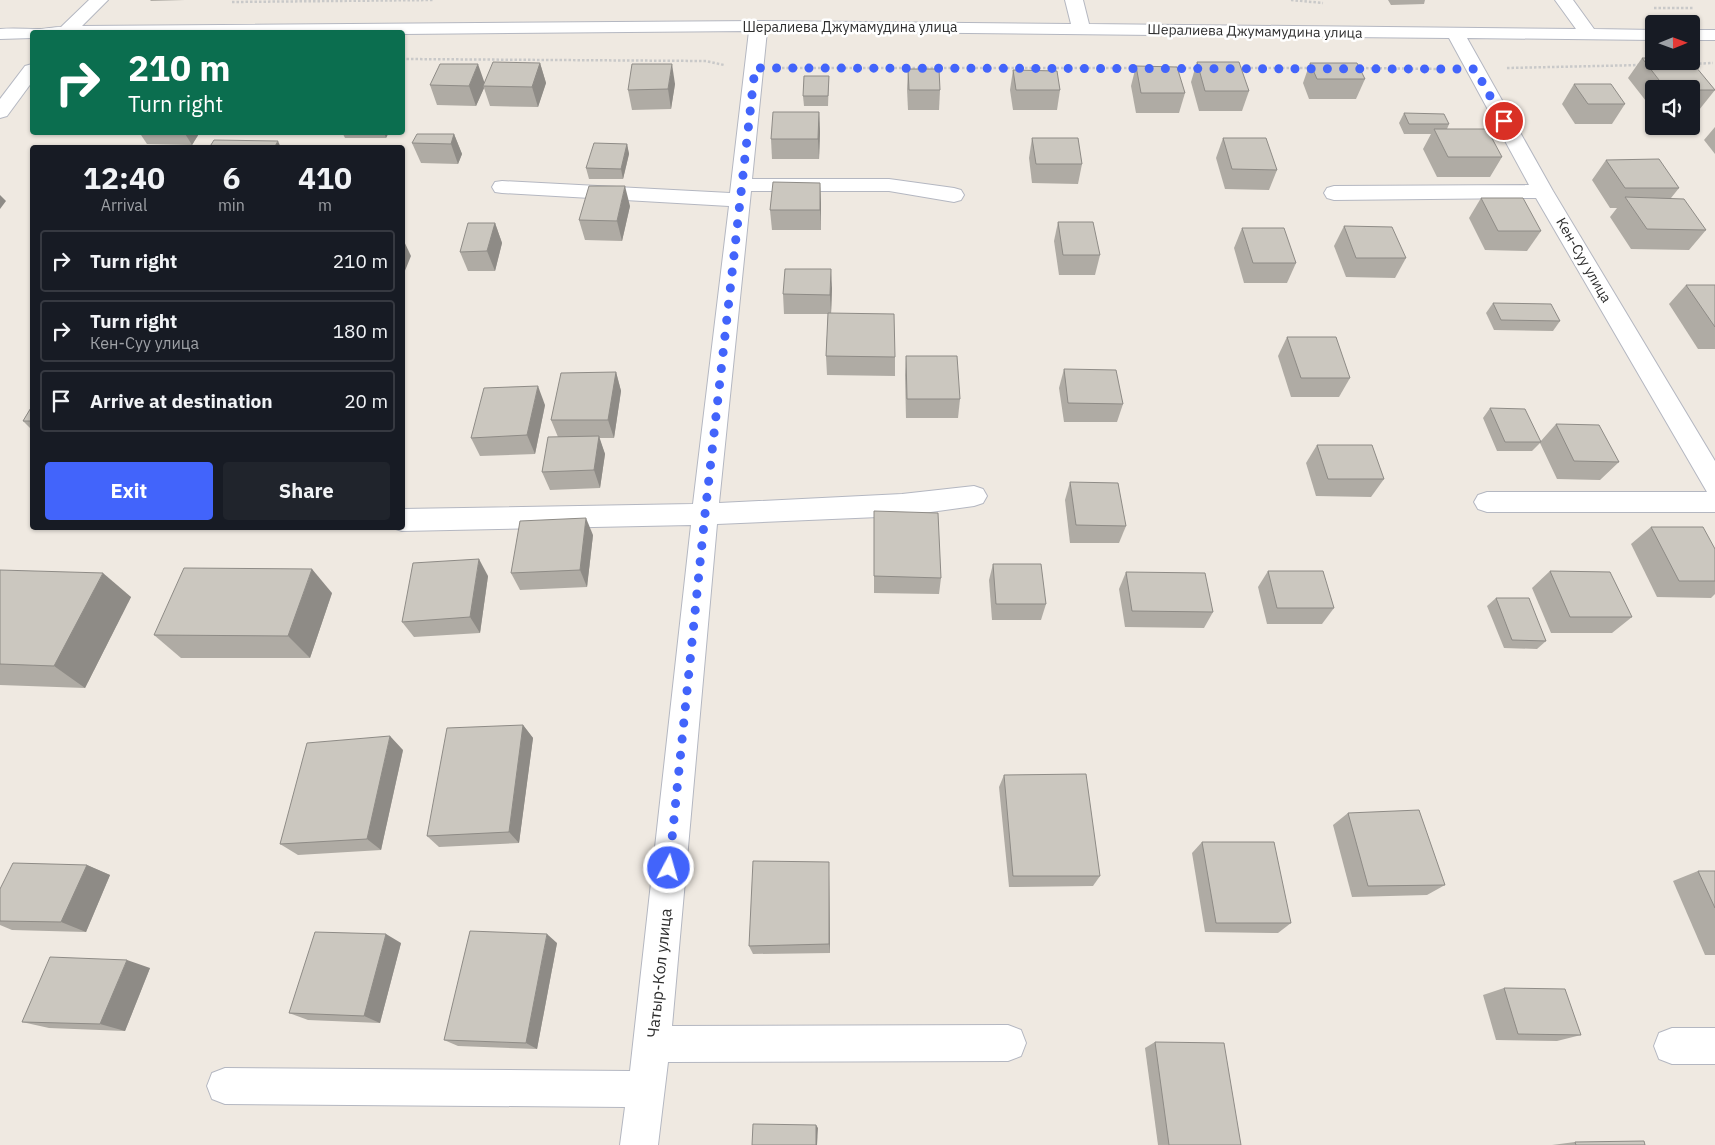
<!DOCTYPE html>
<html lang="en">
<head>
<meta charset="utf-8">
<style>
  :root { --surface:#171b24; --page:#20242c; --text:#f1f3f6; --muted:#9ea1a6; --line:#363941; --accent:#4264fb }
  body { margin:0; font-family:"IBM Plex Sans",sans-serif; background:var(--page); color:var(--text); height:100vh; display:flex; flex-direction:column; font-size:19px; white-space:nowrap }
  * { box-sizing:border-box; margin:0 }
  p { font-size:16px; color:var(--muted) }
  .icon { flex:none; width:28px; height:28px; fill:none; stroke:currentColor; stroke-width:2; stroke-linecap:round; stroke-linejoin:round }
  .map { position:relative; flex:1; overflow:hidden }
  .drawer { position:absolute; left:30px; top:145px; width:375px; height:385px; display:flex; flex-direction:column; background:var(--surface); border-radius:5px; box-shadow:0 1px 4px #0004 }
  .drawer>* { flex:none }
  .hud { position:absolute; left:30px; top:30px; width:375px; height:105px; border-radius:5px; box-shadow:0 1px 4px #0004; background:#0b6e4f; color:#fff; overflow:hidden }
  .needle { width:32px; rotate:89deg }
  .buttons { position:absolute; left:1645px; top:15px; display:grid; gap:10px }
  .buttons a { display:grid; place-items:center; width:55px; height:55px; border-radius:5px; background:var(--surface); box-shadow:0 1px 4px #0004; font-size:25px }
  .pin { position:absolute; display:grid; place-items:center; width:42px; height:42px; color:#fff; margin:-21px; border:2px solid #fff; border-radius:50%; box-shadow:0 1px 5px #0007 }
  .me { position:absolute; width:55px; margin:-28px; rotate:6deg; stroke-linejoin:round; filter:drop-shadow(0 0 4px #0008) }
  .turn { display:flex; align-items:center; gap:18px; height:105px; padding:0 15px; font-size:22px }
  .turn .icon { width:65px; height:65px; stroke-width:2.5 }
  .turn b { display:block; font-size:35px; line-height:42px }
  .eta { display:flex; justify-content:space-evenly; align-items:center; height:85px; text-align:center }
  .eta b { font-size:30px; font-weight:800; line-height:35px }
  .cta { display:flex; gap:10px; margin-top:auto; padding:10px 15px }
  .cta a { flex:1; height:58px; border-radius:5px; background:var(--accent); color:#fff; font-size:20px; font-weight:800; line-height:58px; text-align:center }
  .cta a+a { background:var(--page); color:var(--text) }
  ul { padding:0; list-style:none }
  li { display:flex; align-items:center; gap:15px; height:62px; margin:0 10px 8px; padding:0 5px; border:2px solid var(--line); border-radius:5px }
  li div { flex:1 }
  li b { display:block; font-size:19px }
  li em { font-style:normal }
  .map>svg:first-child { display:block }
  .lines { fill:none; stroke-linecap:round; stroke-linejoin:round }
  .minor-casing { stroke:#b4b7c1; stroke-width:2 }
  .path { stroke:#c9c9c9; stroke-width:2.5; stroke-dasharray:2.5 2; stroke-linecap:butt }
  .minor { fill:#fff; fill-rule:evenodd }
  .wall { fill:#afaba4 }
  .shaded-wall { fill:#8e8b86 }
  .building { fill:#cbc7bf; stroke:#8e8b86 }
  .route { stroke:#4264fb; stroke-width:9; stroke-dasharray:0 16.2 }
  .labels { text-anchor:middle; stroke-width:5; stroke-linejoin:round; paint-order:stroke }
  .far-street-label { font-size:14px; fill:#2e2e2e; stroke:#fff }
  .street-label { font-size:16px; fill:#2e2e2e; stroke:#fff }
</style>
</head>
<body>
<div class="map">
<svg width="1715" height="1145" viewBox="0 0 1715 1145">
  <rect width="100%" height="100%" fill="#efe9e1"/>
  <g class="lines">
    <g class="minor-casing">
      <g id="minor">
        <path d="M89 0H108L82 26 759 21 1071 24 1065 0H1083L1089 24 1576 29 1555 0H1573L1594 29 1654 30V40L1467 38 1553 191 1715 461V512H1487L1478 509 1474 502 1478 495 1487 492H1707L1536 198 1334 200 1327 198 1324 193 1327 188 1334 186 1529 185 1449 38 767 31 752 179H889L954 188 961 190 964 195 961 200 954 202 889 191H751L719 503 902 494 974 486 983 489 987 496 983 503 974 506 902 516 717 524 672 1026 1008 1025 1021 1030 1026 1043 1021 1056 1008 1061 668 1062 658 1145H620L625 1107 225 1104 212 1099 207 1086 212 1073 225 1068 630 1071 691 525 402 531 393 528H402V509L693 504 729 206 502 193 495 192 492 187 495 182 502 181 730 193 749 31 402 34V32H32V38L0 39V29C13 28 25 29 38 29 43 29 54 27 61 27Z"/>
        <rect x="1691" y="30" width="24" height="10"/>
        <polygon points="32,64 32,82 7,116 0,118 0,99 25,66"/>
        <polygon points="1672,1028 1715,1028 1715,1064 1672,1064 1659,1059 1654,1046 1659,1033"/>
      </g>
    </g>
    <g class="path">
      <polyline points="1291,0 1323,3"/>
      <polyline points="232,2 434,0"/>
      <polyline points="1654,8 1693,8"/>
      <polyline points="402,59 706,61 724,65"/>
      <polyline points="1690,64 1713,63"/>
      <polyline points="782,68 1139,68"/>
      <polyline points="1175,68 1199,68"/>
      <polyline points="1237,68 1311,68"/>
      <polyline points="1357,68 1444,69"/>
      <polyline points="1507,68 1641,65"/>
    </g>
    <use href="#minor" class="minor"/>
  </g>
  <g class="wall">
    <polygon points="150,0 185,0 151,1"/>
    <polygon points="1388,0 1425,0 1424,4 1391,5"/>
    <polygon points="1642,58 1715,90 1699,110 1691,110 1691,89 1654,89 1653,110 1628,78"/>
    <polygon points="1197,62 1249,91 1242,111 1199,111 1191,82"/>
    <polygon points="540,63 546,83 538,107 490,106 484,88 476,106 437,105 430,85 484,83"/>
    <polygon points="1310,63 1365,79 1356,99 1309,99 1303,83"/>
    <polygon points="1136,66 1185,93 1179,113 1136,113 1131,86"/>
    <polygon points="908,69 940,90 939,110 908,110 907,89"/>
    <polygon points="1013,70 1060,90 1057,110 1013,110 1010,90"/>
    <polygon points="829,76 828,106 804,106 803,96"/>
    <polygon points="675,84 671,109 632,110 628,90"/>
    <polygon points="1574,84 1625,104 1612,124 1575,124 1562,104"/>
    <polygon points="819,112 820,132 819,159 772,159 771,139"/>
    <polygon points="1404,113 1449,124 1447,129 1502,157 1490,177 1437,177 1423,149 1431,134 1404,134 1399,123"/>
    <polygon points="1715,127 1715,154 1704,140"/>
    <polygon points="139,132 200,132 192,145 147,144"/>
    <polygon points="342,132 389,132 386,138 345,138"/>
    <polygon points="454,134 462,154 458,164 421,163 412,143"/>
    <polygon points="1032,138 1082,164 1078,184 1032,183 1029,158"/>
    <polygon points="1223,138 1277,170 1269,190 1225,189 1216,158"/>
    <polygon points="627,144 629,154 623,179 589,179 586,168"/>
    <polygon points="1606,160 1679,188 1671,198 1706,230 1689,250 1631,249 1610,217 1617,208 1610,208 1592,180"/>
    <polygon points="820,183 821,230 772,230 770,210"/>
    <polygon points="1481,198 1541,231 1527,251 1485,250 1469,218"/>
    <polygon points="630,206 622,241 585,240 579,220"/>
    <polygon points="1058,222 1100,255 1095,275 1059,275 1054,241"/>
    <polygon points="495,223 502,243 495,271 468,271 460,252"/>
    <polygon points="1344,226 1406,258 1395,278 1346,277 1334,246"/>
    <polygon points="1242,228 1296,263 1287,283 1244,283 1234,248"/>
    <polygon points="1686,285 1715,285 1715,349 1698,349 1669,304"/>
    <polygon points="832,288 831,314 895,357 895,376 827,375 826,356 828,314 784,314 783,294"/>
    <polygon points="1493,303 1560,321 1553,331 1494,330 1486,313"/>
    <polygon points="1287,337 1350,378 1339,397 1291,397 1278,356"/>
    <polygon points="906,356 960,399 958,418 906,418 905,375"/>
    <polygon points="1064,369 1123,404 1117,422 1064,422 1059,388"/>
    <polygon points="616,372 621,391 614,438 599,438 605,454 600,488 550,490 542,472 558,437 551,420"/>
    <polygon points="545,405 535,454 480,456 471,438"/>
    <polygon points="32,406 32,430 23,421"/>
    <polygon points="1490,408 1540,442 1556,424 1619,462 1600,480 1557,479 1540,443 1532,451 1497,451 1483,418"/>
    <polygon points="1317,445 1384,479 1371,497 1316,496 1306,463"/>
    <polygon points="1070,482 1126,526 1119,543 1070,543 1065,500"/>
    <polygon points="874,511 941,578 939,594 874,593"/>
    <polygon points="1651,527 1715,549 1715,594 1711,598 1657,597 1631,544"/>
    <polygon points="593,535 587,587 520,590 511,573"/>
    <polygon points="993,564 1046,604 1041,620 992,620 989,580"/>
    <polygon points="0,570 131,597 85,688 0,685"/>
    <polygon points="1268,571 1334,608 1322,624 1267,624 1258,587"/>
    <polygon points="1550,571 1632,617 1612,633 1551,633 1532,588"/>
    <polygon points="1126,572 1213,612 1204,628 1125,627 1119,589"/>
    <polygon points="488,576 480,633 414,637 402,622"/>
    <polygon points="332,593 310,658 181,658 154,635"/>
    <polygon points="1496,598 1546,641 1537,649 1504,648 1487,606"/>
    <polygon points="523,725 533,738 519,843 439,847 427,836"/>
    <polygon points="403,750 381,850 298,855 280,844"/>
    <polygon points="1004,775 1100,876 1093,886 1009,887 999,787"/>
    <polygon points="1348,813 1445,885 1427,895 1352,897 1333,825"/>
    <polygon points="1202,842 1291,923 1278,933 1205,932 1192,853"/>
    <polygon points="829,862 829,873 830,953 753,954 749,946"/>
    <polygon points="87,865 110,875 86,932 12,930 0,925 0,889"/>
    <polygon points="1698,871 1715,871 1715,955 1705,955 1673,881"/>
    <polygon points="401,943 380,1023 308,1020 289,1013"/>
    <polygon points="557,943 537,1049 458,1046 444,1040"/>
    <polygon points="150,968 125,1031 49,1028 22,1022"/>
    <polygon points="1504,988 1581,1035 1557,1041 1496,1040 1483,995"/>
    <polygon points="1155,1042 1241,1145 1158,1145 1145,1048"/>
    <polygon points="1575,1142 1645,1145 1552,1145"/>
  </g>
  <g class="shaded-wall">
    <polygon points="540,63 546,83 538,107 532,87"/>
    <polygon points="478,64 485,84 483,86 484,88 476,106 469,86"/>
    <polygon points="672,64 675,84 671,109 668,89"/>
    <polygon points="819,112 820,132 819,159 818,139"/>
    <polygon points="184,132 200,132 192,145"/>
    <polygon points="384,132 389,132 386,138"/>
    <polygon points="454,134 462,154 458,164 451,144"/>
    <polygon points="278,141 281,148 274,148"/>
    <polygon points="627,144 629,154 623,179 621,169"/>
    <polygon points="820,183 821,203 821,230 820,210"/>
    <polygon points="625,186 630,206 622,241 617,221"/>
    <polygon points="0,195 6,201 0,209"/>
    <polygon points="495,223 502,243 495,271 487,251"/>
    <polygon points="402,237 411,256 402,278"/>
    <polygon points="831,269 832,288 831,314 830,295"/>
    <polygon points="616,372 621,391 614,438 608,420"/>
    <polygon points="538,386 545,405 535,454 527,435"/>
    <polygon points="599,436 605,454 600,488 594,470"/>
    <polygon points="586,518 593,535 587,587 580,570"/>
    <polygon points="479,559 488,576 480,633 470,617"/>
    <polygon points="312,569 332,593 310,658 288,636"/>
    <polygon points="103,573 131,597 85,688 54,666"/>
    <polygon points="523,725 533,738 519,843 509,832"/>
    <polygon points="390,736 403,750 381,850 367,839"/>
    <polygon points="829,862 829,873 830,953 829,944"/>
    <polygon points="87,865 110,875 86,932 61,922"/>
    <polygon points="386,934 401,943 380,1023 364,1016"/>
    <polygon points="547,934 557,943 537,1049 526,1043"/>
    <polygon points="127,960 150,968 125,1031 100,1024"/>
    <polygon points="816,1125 818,1128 817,1145 816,1145"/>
  </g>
  <g class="building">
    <polygon points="1642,58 1654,58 1654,61 1691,61 1715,90 1691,90 1691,89 1666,89"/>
    <polygon points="493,62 540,63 532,87 483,86"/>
    <polygon points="1197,62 1239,62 1249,91 1205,91"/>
    <polygon points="1310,63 1357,63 1365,79 1317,79"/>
    <polygon points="440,64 478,64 469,86 430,85"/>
    <polygon points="632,64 672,64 668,89 628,90"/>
    <polygon points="1136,66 1177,67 1185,93 1141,93"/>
    <polygon points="908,69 939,69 940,90 909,90"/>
    <polygon points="1013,70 1057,71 1060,90 1016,90"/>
    <polygon points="804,76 829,76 828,96 803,96"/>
    <polygon points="1574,84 1611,84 1625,104 1588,104"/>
    <polygon points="773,112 819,112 818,139 771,139"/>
    <polygon points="1404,113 1444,114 1449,124 1409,124"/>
    <polygon points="1434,129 1487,129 1502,157 1448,157"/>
    <polygon points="417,134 454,134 451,144 412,143"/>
    <polygon points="1032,138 1078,138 1082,164 1036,164"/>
    <polygon points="1223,138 1266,138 1277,170 1232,169"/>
    <polygon points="214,140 278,141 274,148 209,148"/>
    <polygon points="594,143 627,144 621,169 586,168"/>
    <polygon points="1659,159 1679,188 1625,188 1606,160"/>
    <polygon points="773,182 820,183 820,210 770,210"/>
    <polygon points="589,186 625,186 617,221 579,220"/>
    <polygon points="1625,197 1684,199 1706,230 1647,229"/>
    <polygon points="1481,198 1523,198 1541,231 1498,231"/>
    <polygon points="1058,222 1093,222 1100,255 1063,255"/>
    <polygon points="468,223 495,223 487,251 460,252"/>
    <polygon points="1344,226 1392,227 1406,258 1356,258"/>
    <polygon points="1242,228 1284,228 1296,263 1253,263"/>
    <polygon points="785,269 831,269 830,295 783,294"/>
    <polygon points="1686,285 1715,285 1715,327"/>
    <polygon points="1493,303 1551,304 1560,321 1501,320"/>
    <polygon points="828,313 894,314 895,357 826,356"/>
    <polygon points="1287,337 1336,337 1350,378 1301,378"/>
    <polygon points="906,356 957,356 960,399 907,399"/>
    <polygon points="1064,369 1116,370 1123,404 1068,403"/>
    <polygon points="616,372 608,420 551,420 561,373"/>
    <polygon points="538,386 527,435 471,438 484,388"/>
    <polygon points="32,406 32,421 23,421"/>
    <polygon points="1490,408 1525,409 1541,442 1505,442"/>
    <polygon points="1556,424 1599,425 1619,462 1574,461"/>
    <polygon points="599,436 594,470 542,472 548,437"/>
    <polygon points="1317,445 1372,445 1384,479 1328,479"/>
    <polygon points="1070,482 1118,483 1126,526 1076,525"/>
    <polygon points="874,511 938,513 941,578 874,576"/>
    <polygon points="586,518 580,570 511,573 520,521"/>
    <polygon points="1651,527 1703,527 1715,549 1715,581 1679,581"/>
    <polygon points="479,559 470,617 402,622 413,563"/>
    <polygon points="993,564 1041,564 1046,604 996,604"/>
    <polygon points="184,568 312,569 288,636 154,635"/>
    <polygon points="0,570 103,573 54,666 0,664"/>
    <polygon points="1268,571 1323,571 1334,608 1277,608"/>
    <polygon points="1550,571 1610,572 1632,617 1570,617"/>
    <polygon points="1126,572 1205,573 1213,612 1132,611"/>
    <polygon points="1496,598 1529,598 1546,641 1512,640"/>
    <polygon points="523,725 509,832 427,836 447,728"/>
    <polygon points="390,736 367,839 280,844 307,743"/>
    <polygon points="1086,774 1100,876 1013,876 1004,775"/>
    <polygon points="1419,810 1445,885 1368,886 1348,813"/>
    <polygon points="1202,842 1274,842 1291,923 1216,923"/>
    <polygon points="753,861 829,862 829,944 749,946"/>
    <polygon points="13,863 87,865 61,922 0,921 0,889"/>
    <polygon points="1698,871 1715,871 1715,908"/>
    <polygon points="470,931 547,934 526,1043 444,1040"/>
    <polygon points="315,932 386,934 364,1016 289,1013"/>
    <polygon points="50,957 127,960 100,1024 22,1022"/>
    <polygon points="1504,988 1565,989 1581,1035 1518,1034"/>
    <polygon points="1155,1042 1224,1043 1241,1145 1169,1145"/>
    <polygon points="753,1124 816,1125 816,1145 752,1145"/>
    <polygon points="1644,1141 1645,1145 1576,1145 1575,1142"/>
  </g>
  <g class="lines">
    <polyline class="route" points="669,868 705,514 755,68 1475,69 1504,121"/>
  </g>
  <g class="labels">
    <g class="far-street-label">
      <text x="850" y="32">Шералиева Джумамудина улица</text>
      <text transform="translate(1255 31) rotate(1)" y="5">Шералиева Джумамудина улица</text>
      <text transform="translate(1584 260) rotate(60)" y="5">Кен-Суу улица</text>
    </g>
    <g class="street-label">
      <text transform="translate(659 973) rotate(-84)" y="6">Чатыр-Кол улица</text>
    </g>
  </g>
</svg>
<div class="buttons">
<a><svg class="needle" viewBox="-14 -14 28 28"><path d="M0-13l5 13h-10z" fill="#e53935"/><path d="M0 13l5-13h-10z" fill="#9ea1a6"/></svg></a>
<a><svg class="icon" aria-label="sound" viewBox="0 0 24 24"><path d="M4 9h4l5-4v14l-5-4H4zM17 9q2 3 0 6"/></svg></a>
</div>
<div class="pin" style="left:1504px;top:121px;background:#d93025"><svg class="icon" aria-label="arrive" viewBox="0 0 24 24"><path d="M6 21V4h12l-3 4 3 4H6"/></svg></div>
<svg class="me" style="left:669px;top:868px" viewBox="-20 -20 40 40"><circle r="17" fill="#4264fb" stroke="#fff" stroke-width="3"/><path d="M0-11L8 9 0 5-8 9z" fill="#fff"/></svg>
<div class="hud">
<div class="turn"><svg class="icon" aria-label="right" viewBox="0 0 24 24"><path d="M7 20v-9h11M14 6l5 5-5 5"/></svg><div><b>210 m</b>Turn right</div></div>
</div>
<section class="drawer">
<div class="eta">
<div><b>12:40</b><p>Arrival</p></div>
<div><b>6</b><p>min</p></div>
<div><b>410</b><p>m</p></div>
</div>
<ul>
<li><svg class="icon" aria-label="right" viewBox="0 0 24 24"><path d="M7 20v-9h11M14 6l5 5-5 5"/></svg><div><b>Turn right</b></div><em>210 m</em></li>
<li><svg class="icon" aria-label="right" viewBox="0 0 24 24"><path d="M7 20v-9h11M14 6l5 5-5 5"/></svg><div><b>Turn right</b><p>Кен-Суу улица</p></div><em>180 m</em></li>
<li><svg class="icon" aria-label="arrive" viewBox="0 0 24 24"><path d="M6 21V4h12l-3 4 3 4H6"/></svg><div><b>Arrive at destination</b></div><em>20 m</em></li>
</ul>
<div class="cta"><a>Exit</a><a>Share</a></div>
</section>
</div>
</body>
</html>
